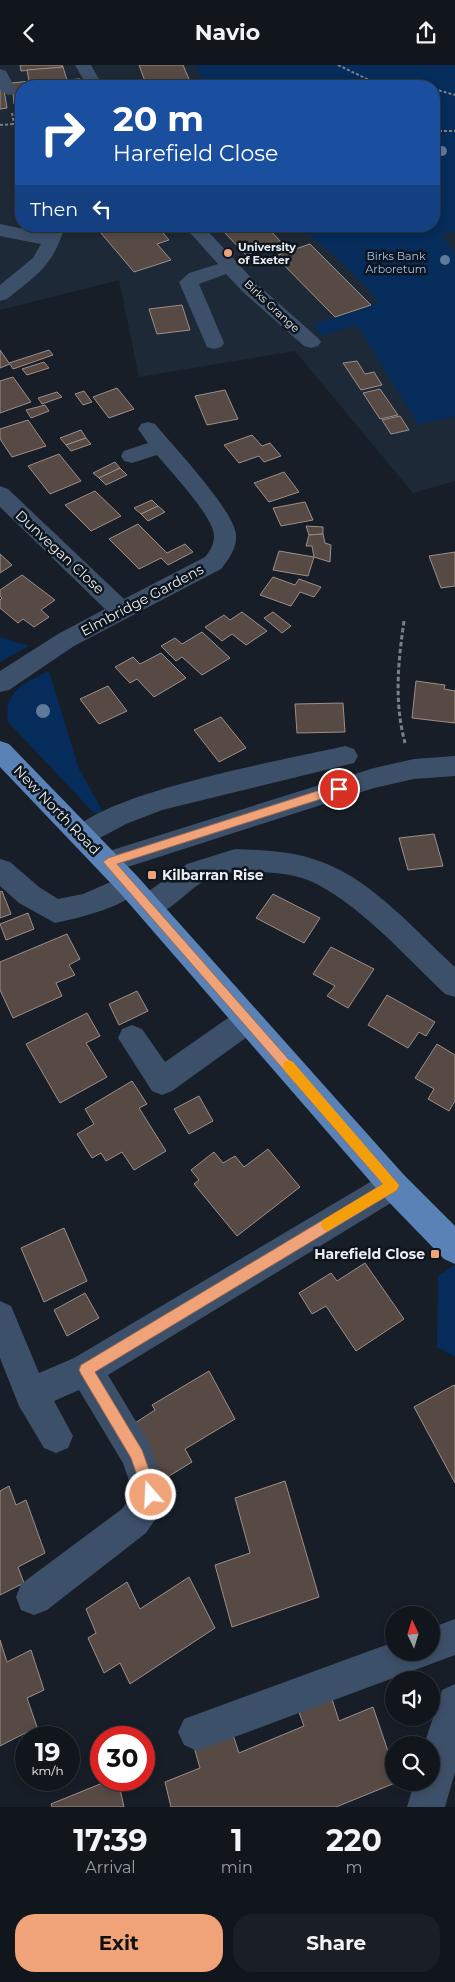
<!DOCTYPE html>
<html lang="en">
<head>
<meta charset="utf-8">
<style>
  :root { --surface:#11161d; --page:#1a1f26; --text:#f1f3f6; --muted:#9c9fa4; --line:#30353b; --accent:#f0a279 }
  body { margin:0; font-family:Montserrat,sans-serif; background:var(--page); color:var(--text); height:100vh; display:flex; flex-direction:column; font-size:19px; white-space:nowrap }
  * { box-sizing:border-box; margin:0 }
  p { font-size:16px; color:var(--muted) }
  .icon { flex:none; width:28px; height:28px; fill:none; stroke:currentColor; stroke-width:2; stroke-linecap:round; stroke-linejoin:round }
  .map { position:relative; height:1742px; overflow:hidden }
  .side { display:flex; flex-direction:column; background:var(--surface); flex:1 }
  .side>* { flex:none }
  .banner { position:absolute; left:15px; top:15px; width:425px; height:152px; border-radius:20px; box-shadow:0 2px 8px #0003,0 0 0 1px var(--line); background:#1a4fa0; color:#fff; overflow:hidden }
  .needle { width:32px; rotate:356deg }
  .tools { position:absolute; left:385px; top:1541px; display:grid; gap:10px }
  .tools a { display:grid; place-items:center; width:55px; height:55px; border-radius:50%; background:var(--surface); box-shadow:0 2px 8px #0003,0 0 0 1px var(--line); font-size:25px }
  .speed { position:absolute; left:15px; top:1661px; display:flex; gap:10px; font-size:25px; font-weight:700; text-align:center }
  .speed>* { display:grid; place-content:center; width:65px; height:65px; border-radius:50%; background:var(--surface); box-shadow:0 2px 8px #0003,0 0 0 1px var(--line); line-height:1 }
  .speed small { font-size:12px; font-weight:400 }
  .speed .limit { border:8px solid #d22; background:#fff; color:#111 }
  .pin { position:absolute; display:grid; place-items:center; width:42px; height:42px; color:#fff; margin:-21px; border:2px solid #fff; border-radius:50%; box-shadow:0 1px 5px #0007 }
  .me { position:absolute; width:55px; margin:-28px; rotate:341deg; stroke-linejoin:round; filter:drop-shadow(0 0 4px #0008) }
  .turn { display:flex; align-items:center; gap:18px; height:105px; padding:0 15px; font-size:22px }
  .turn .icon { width:65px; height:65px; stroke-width:2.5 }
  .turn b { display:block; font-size:35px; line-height:42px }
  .then { display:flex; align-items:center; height:48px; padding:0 15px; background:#0003; gap:10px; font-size:19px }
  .eta { display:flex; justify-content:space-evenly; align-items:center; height:85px; text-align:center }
  .eta b { font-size:30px; font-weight:700; line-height:35px }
  .button { display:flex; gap:10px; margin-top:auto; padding:10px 15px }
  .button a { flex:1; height:58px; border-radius:20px; background:var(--accent); color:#111; font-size:20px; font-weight:700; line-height:58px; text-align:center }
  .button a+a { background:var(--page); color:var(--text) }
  header { display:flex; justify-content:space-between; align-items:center; height:65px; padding:0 15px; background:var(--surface); font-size:22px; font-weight:700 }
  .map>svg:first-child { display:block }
  .built { fill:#1e2937; fill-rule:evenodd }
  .green { fill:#052c5a }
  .building { fill:#574a44; stroke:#9d8e87 }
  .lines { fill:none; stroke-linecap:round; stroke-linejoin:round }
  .path-far1 { stroke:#7a8087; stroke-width:2; stroke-dasharray:3 2; stroke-linecap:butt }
  .path { stroke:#7a8087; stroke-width:3; stroke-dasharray:4.5 2.5; stroke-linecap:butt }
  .minor { fill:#3d5069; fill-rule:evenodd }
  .major { fill:#5a82b6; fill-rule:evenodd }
  .tree { fill:#617999 }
  .route { fill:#f0a279; stroke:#9c694f }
  .slow { fill:#f59e0b }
  .poi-dot { fill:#f0a279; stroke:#0e151d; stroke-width:2 }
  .labels { text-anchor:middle; stroke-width:5; stroke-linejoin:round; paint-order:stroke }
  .far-poi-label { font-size:11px; font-weight:bold; fill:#e9eef4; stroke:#0e151d; text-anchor:start }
  .far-park-label { font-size:11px; fill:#9dc4f6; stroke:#0e151d }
  .far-street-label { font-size:11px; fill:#e9eef4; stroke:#0e151d }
  .street-label { font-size:14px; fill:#e9eef4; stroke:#0e151d }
  .poi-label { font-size:14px; font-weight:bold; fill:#e9eef4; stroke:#0e151d; text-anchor:start }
</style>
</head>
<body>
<header><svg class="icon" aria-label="back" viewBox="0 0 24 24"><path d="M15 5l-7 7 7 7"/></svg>Navio<svg class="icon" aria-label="share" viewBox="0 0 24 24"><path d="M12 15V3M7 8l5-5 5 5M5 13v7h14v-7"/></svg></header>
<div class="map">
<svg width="455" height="1742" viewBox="0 0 455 1742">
  <rect width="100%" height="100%" fill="#171e27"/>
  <path class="built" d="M0 0H455V416L413 428 295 286 139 312 119 215 0 245ZM21 21H434V161H21Z"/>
  <g class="green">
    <path d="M195 0H451L455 2V167L441 170 455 187V352L418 359 357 260 321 271 314 259 360 245 379 237C358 213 321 173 292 161H434V21H205Z"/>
    <polygon points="0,572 29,581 0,597"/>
    <path d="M49 606 79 704 103 747 94 748 8 657C3 626 25 617 49 606Z"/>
    <polygon points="455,1200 455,1292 437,1282 438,1211"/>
  </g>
  <g class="building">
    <polygon points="20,0 62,0 63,2 21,6"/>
    <polygon points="139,0 183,0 192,21 140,21 146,19"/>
    <polygon points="63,2 67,15 80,14 83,21 21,21 21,39 14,39 12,18 29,16 27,5"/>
    <polygon points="0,19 3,19 7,43 0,44"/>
    <polygon points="95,161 157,161 169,175 157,179 171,195 134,207"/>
    <polygon points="239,161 266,161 282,178 246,190 223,166"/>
    <polygon points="310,179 371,240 335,252 275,191"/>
    <polygon points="182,240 190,265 157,269 149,244"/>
    <polygon points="0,285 9,298 49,285 53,290 13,304 10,299 0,303"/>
    <polygon points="357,296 365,309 374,307 382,320 361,325 343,298"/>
    <polygon points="44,297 49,303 27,310 22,304"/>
    <polygon points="13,312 31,337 0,348 0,316"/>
    <polygon points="117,323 134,344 109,353 93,332"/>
    <polygon points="380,324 398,350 380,354 363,328"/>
    <polygon points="225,325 238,354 207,360 195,331"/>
    <polygon points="84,326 92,337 83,340 75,329"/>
    <polygon points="57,327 62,332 42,339 38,333"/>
    <polygon points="45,340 49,346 31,353 26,345"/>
    <polygon points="400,351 409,365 391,369 382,355"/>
    <polygon points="28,355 46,381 12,392 0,374 0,364"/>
    <polygon points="81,365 86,373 66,380 60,373"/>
    <polygon points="252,370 262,381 270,378 281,391 264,397 259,391 239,398 224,380"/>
    <polygon points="86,373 91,379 71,386 66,380"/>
    <polygon points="59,389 81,416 50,429 28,401"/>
    <polygon points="115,397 120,403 99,413 93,408"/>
    <polygon points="120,403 127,410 106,420 99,413"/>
    <polygon points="284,407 299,427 269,437 254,418"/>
    <polygon points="95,426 121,451 91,466 65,440"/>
    <polygon points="152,435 158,441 141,449 134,443"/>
    <polygon points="305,437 313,455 281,461 273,443"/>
    <polygon points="158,441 165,447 148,456 141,449"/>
    <polygon points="138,459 167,488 185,479 193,487 168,500 161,493 139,504 109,474"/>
    <polygon points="306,461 323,462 323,469 309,470"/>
    <polygon points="323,469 325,478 331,480 330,497 314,492 312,481 306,481 309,470"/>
    <polygon points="279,486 314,492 308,511 273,505"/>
    <polygon points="455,487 455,521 441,523 429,491"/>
    <polygon points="0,489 12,500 0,508"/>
    <polygon points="22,510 55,535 41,545 49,552 34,562 23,554 18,558 0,543 0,535 2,533 0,531 0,525"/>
    <polygon points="273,512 295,520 299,514 321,522 314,532 300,527 291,541 260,530"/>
    <polygon points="242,547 267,566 246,580 232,569 222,576 205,562 224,550 230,555"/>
    <polygon points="273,547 291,561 282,568 264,553"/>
    <polygon points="202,567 230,593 202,610 182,592 176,596 161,581 175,573 182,579"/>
    <polygon points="161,588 186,613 154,632 137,614 130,618 115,602 133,592 140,599"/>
    <polygon points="416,616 445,620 444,624 455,626 455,658 412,653"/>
    <polygon points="108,621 127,646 99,659 80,634"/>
    <polygon points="343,638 345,667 297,668 295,639"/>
    <polygon points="221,652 246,683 219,697 194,665"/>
    <polygon points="434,769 443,801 408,805 399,773"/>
    <polygon points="2,826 11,849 0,853 0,827"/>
    <polygon points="273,829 320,853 304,878 256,853"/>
    <polygon points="28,848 34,864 6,875 0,859"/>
    <polygon points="67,869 80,894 69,900 75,910 56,918 62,931 13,953 0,925 0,897"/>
    <polygon points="331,882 374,904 348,943 327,931 335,921 313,909"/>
    <polygon points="137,926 148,946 119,960 109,939"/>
    <polygon points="387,930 435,957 426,971 419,967 408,983 368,960"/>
    <polygon points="87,948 100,971 86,978 107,1012 60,1038 26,979"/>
    <polygon points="437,979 455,990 455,1036 449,1046 428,1034 434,1024 415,1013"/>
    <polygon points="132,1016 147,1039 139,1043 166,1086 134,1105 122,1087 106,1096 101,1088 92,1093 77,1069 94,1059 85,1044"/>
    <polygon points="199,1031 213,1056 189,1069 174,1044"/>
    <polygon points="268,1084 300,1122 237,1171 194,1119 199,1115 191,1105 214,1087 223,1098 235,1091 244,1102"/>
    <polygon points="64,1163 87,1216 44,1237 21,1183"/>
    <polygon points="365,1198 404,1254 356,1286 326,1241 312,1249 299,1228 331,1208 337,1216"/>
    <polygon points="85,1228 99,1253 67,1271 54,1245"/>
    <polygon points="209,1306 235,1354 185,1384 192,1397 161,1416 132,1360 155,1345 152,1340"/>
    <polygon points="454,1320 455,1322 455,1418 414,1342"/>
    <polygon points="285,1416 319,1532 232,1562 215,1500 250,1488 235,1433"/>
    <polygon points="9,1421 16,1440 26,1435 45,1488 18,1502 24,1518 0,1530 0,1426"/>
    <polygon points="189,1512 215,1563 130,1619 120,1598 104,1608 88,1573 96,1568 86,1544 127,1517 140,1544"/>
    <polygon points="0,1575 7,1597 31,1585 44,1625 27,1633 37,1662 0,1681"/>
    <polygon points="332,1634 339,1656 373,1642 394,1704 395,1718 336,1742 171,1742 165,1717 200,1703 194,1682 232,1667 239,1688 304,1661 299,1647"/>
    <polygon points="110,1715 118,1715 124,1742 52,1742 51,1739"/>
    <polygon points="117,1715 142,1715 142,1717 120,1725"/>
  </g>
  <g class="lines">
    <g class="path-far1">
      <polyline points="338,0 369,15 403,21"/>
      <polyline points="119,19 129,21"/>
      <polyline points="434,24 455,30"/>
      <polyline points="12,48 14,59 21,60"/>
      <polyline points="0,60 14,59"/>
      <polyline points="434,66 455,66"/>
    </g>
    <path class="path" d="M404 556C398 598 394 637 405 678"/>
    <g class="minor">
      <polygon points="75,0 91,0 103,21 87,21"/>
      <polygon points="0,4 6,6 16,25 14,29 8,30 0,25"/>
      <path d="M0 159 44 168 47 161H65C52 202 39 208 7 234L0 236V220L33 193 41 179 0 171Z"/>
      <polygon points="184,161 203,161 257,219 318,273 321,277 318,281 311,283 304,281 243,227 226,209 199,219 224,278 221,282 214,284 207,282 179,217 189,208 218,199"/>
      <path d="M148 357 155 359C173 381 234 445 236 470 237 483 229 494 221 504L74 581 9 625 0 627V606L58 569 105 544 0 442V421L8 424 124 534 205 492C210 486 214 480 214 471 214 452 171 407 157 390L132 398 124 396 121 391 124 386 148 378 138 364 141 359Z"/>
      <path d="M345 681 354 684 358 691 354 698 162 745 126 759 83 782 74 779 70 771C91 729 294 693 345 681Z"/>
      <polygon points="455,691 455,711 414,714 374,723 109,808 100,805 96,797 100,789 109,786 374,703 414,694"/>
      <path d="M235 784C260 785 286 786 310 793 368 809 412 863 455 902V932L445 929C406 892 357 836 308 815 292 809 272 807 255 807 238 806 219 807 204 816 184 827 163 858 139 849L135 841 139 833 187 799Z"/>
      <path d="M0 794 10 797 39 822 58 834 83 829 129 809 138 812 142 820C132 841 78 853 55 858L19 838 0 821Z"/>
      <polygon points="248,942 258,946 262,955 258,964 172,1026 162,1030 152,1026 118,973 122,964 132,960 142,964 165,997 238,946"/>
      <polygon points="393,1105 404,1110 408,1120 404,1130 108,1310 149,1378 168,1431 163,1443 146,1468 47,1545 34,1550 21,1545 16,1532 21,1519 122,1444 133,1428 123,1398 79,1325 54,1336 73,1371 68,1383 56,1388 44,1383 19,1341 0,1293 0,1236 11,1241 39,1308 74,1293 382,1110"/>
      <polygon points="455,1554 455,1590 197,1686 184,1680 178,1667 184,1654 394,1577 394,1588 431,1588 431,1563"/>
      <polygon points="455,1619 455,1707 445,1742 407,1742 414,1718 431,1718 431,1680 424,1680 442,1625"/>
    </g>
    <polygon class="major" points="0,676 9,679 138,812 404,1110 455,1161 455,1199 444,1194 382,1130 120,828 0,702"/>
  </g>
  <g class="tree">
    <circle cx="442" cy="86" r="5"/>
    <circle cx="445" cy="195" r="5"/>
    <circle cx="43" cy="646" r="7"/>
  </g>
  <polygon class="route" points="339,719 343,721 343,727 117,799 399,1120 397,1125 95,1307 142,1385 158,1430 156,1436 151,1438 146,1436 131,1393 81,1309 79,1305 81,1300 383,1119 103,797 108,793"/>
  <polygon class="slow" points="289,995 293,997 399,1120 397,1125 327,1166 323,1164 321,1159 323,1155 383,1119 284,1005 283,1001 284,997"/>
  <g class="poi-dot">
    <circle cx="228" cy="188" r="5"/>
    <rect x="147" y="805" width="10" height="10" rx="2.5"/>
    <rect x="430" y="1184" width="10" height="10" rx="2.5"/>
  </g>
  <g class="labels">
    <g class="far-poi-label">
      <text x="238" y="186">University<tspan x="238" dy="13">of Exeter</tspan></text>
    </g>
    <g class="far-park-label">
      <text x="396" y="195">Birks Bank<tspan x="396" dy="13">Arboretum</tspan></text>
    </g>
    <g class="far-street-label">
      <text transform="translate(272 241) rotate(43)" y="4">Birks Grange</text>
    </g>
    <g class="street-label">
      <text transform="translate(60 487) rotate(43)" y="5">Dunvegan Close</text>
      <text transform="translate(142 535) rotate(-28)" y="5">Elmbridge Gardens</text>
      <text transform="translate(57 745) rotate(46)" y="5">New North Road</text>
    </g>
    <g class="poi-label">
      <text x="162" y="815">Kilbarran Rise</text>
      <text x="425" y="1194" text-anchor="end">Harefield Close</text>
    </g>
  </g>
</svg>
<div class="tools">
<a><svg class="needle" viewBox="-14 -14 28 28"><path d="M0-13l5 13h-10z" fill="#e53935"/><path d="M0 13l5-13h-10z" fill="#9c9fa4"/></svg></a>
<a><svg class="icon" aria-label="sound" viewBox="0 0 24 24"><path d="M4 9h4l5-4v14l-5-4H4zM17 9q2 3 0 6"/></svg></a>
<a><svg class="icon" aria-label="search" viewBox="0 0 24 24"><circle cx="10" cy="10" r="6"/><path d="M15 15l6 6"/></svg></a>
</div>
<div class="speed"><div>19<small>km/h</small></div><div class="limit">30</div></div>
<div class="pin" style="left:339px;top:724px;background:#d93025"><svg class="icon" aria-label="arrive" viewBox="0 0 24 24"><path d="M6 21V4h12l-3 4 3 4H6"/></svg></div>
<svg class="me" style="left:151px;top:1430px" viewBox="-20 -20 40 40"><circle r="17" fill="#f0a279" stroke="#fff" stroke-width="3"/><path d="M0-11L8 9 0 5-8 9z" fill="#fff"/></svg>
<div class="banner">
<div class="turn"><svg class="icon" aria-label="right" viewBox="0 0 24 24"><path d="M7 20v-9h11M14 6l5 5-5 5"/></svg><div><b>20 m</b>Harefield Close</div></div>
<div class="then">Then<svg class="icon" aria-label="left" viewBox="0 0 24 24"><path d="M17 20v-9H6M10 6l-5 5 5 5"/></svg></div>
</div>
</div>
<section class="side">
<div class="eta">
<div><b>17:39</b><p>Arrival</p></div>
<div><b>1</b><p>min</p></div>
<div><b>220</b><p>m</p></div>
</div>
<div class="button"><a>Exit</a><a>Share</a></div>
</section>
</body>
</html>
